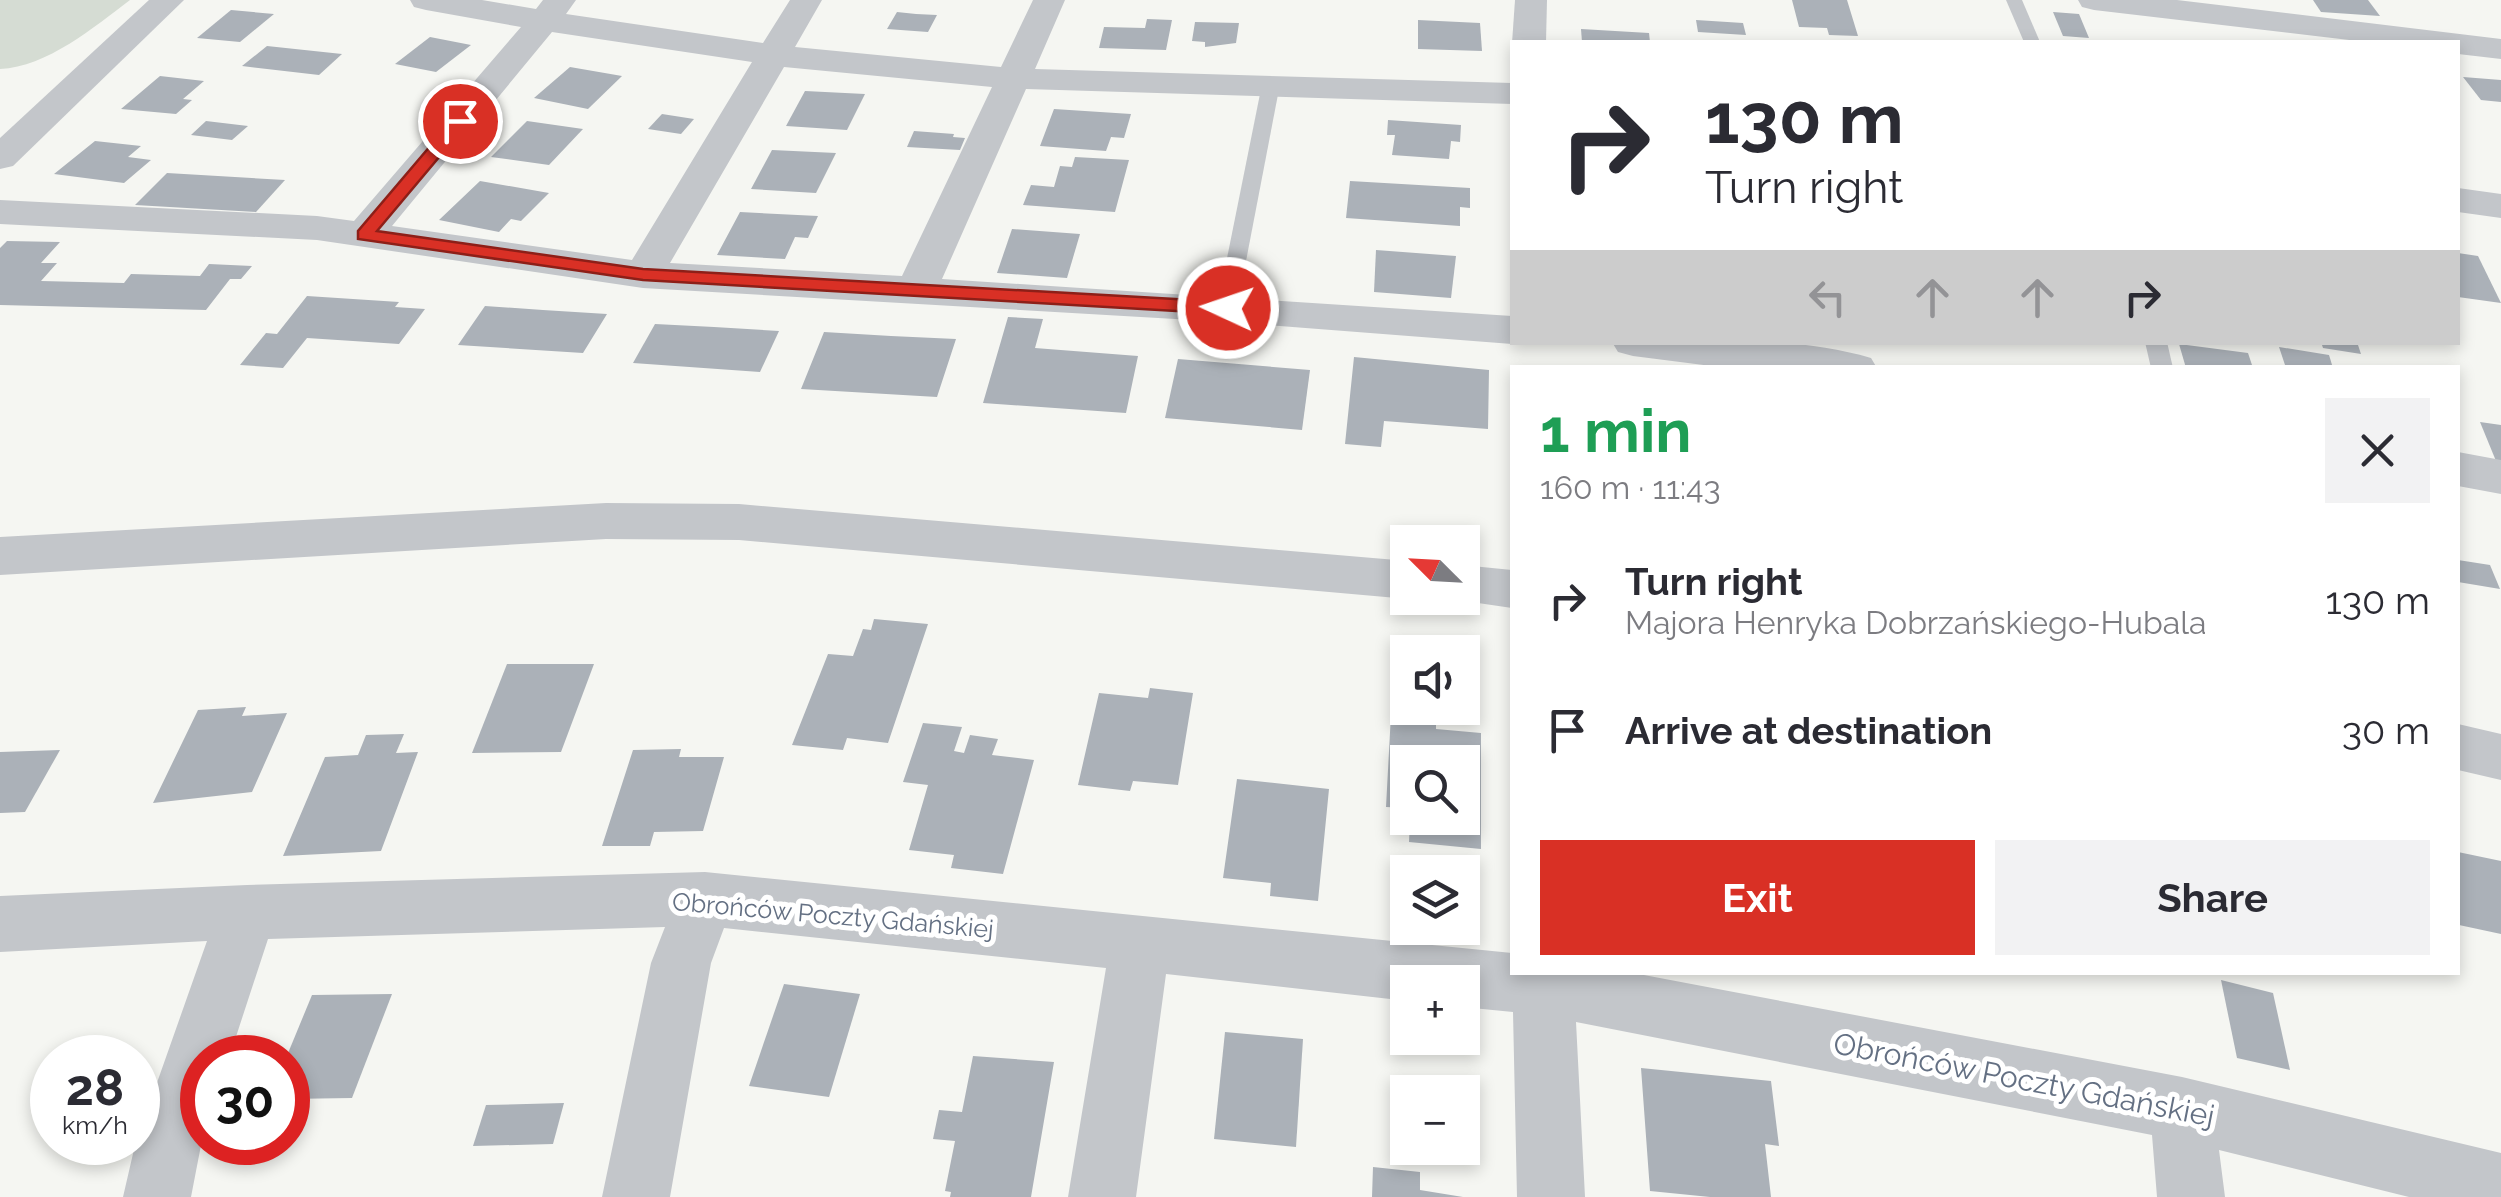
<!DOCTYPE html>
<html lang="en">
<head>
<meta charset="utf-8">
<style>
  :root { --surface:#fff; --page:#f2f2f3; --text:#2b2b33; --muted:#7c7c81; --accent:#d93025 }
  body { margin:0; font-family:Raleway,sans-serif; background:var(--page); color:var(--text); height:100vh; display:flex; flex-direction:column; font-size:38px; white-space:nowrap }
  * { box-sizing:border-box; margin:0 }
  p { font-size:32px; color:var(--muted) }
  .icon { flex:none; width:55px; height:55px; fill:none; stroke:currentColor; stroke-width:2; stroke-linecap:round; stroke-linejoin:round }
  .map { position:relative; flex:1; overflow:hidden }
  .side { position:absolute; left:1510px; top:365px; width:950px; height:610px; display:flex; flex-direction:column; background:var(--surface); border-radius:0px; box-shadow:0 5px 15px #0003 }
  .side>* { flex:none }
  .banner { position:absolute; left:1510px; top:40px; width:950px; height:305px; border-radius:0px; box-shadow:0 5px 15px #0003; background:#fff; color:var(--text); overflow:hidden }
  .needle { width:65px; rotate:294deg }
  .tools { position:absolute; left:1390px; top:525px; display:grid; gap:20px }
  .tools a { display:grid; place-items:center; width:90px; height:90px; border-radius:0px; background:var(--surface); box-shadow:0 5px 15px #0003; font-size:50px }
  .speed { position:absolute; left:30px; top:1035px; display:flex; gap:20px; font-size:50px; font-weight:700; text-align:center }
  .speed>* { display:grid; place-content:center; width:130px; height:130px; border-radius:50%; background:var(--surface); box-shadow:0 5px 15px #0003; line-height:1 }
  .speed small { font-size:25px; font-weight:400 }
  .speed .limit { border:15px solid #d22; background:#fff; color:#111 }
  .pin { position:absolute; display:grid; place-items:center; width:85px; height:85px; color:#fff; margin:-42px; border:5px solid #fff; border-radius:50%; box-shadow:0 2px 10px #0007 }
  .me { position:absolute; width:110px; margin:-55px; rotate:273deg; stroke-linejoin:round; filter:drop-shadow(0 0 8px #0008) }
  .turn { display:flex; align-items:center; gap:35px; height:210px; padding:0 30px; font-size:45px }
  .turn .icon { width:130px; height:130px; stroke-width:2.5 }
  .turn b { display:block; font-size:70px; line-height:85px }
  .lanes { display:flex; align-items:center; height:95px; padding:0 30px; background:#0003; justify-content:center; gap:50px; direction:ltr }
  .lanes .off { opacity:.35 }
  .round { display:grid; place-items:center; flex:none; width:105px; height:105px; border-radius:0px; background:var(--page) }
  .overview { display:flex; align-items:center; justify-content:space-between; height:170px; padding:0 30px }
  h1 { font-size:60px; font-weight:700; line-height:75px; color:#1e9e55 }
  .button { display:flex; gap:20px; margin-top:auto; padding:20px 30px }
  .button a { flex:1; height:115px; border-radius:0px; background:var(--accent); color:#fff; font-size:40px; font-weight:700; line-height:115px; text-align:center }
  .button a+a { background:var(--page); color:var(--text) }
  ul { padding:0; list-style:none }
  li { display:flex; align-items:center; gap:30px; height:130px; padding:0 30px }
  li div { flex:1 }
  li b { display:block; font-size:38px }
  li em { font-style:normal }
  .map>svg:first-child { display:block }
  .green { fill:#d5dcd3 }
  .building { fill:#abb1b8 }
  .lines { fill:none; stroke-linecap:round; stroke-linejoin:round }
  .service { fill:#c3c6ca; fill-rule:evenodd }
  .minor { fill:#c3c6ca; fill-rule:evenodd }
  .route { fill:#d93025; stroke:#8d1f18; stroke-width:2.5 }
  .labels { text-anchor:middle; stroke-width:10; stroke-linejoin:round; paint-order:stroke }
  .street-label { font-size:25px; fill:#647083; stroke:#fff }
  .near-street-label { font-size:30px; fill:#647083; stroke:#fff }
</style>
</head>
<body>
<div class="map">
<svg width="2501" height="1197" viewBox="0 0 2501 1197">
  <rect width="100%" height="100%" fill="#f5f6f2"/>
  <path class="green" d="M0 0H130C94 27 47 67 0 69Z"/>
  <g class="building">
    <polygon points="1792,0 1847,0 1858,36 1829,35 1827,28 1799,27"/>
    <polygon points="2313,0 2368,0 2380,16 2321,12"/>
    <polygon points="231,10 274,14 240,42 197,38"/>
    <polygon points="897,12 916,14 937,15 928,32 887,29"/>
    <polygon points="2053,12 2079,14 2089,38 2063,36"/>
    <polygon points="1147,19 1172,20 1166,50 1099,48 1104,27 1145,28"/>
    <polygon points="1418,20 1480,23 1482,51 1418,49"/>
    <polygon points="1696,20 1743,23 1746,35 1698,32"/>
    <polygon points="1195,22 1239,23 1236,43 1205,47 1205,42 1192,41"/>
    <polygon points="1581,29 1649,33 1650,42 1582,42"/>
    <polygon points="430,37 471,45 436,72 395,64"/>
    <polygon points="267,46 342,54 319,75 242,66"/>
    <polygon points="570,67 622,76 588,109 534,98"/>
    <polygon points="160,76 204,81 183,99 192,100 176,114 121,109"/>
    <polygon points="2463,77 2501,80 2501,102 2481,100"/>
    <polygon points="805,91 865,94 847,130 786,126"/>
    <polygon points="1054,109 1131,114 1124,138 1111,137 1106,151 1040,146"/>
    <polygon points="662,114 694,119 681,134 648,129"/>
    <polygon points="1388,120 1461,125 1460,142 1451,141 1449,159 1392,155 1395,135 1387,135"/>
    <polygon points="206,121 248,126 232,140 191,135"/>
    <polygon points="527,121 583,129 549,165 491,157"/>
    <polygon points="914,131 954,134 953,137 965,138 960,150 907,147"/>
    <polygon points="95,141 141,146 128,157 151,160 124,183 54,174"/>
    <polygon points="772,150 836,153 816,193 751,189"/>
    <polygon points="1075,157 1129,160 1115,212 1023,205 1031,185 1054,187 1060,166 1072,167"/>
    <polygon points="167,173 285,180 256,212 135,205"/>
    <polygon points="480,181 549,193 521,221 511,219 499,232 439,220"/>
    <polygon points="1350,181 1470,188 1470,208 1460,207 1460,226 1346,218"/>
    <polygon points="740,212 818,216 808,238 795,237 785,259 717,255"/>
    <polygon points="1012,229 1080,234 1067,278 997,273"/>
    <polygon points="7,241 60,242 41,263 57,263 41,281 124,283 131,274 200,276 209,264 252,266 241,279 230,279 206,310 0,305 0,248"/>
    <polygon points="1376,250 1456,256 1451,298 1374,292"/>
    <polygon points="2458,253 2478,256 2501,303 2458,297"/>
    <polygon points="307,296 399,302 395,307 425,309 399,344 307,338 283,368 240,365 266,333 277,334"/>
    <polygon points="485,306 543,310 607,314 583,353 458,345"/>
    <polygon points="1008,317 1043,319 1035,348 1138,356 1126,413 983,403"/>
    <polygon points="655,324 714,327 779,331 760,372 633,363"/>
    <polygon points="824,332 891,336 956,339 937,397 801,389"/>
    <polygon points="2321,342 2357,342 2361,354 2323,348"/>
    <polygon points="2179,344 2248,353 2253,368 2186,368"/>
    <polygon points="2279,347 2329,355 2333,368 2286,368"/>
    <polygon points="1354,357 1489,370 1488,429 1384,421 1381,447 1345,444"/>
    <polygon points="1178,359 1310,370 1302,430 1165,418"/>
    <polygon points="2480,422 2501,425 2501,462 2496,461"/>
    <polygon points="2458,560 2490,565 2500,589 2458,582"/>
    <polygon points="874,619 928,624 888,743 847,738 843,750 792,745 828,654 853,656 863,629 871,630"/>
    <polygon points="507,664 594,664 561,752 472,753"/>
    <polygon points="1150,688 1193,693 1178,785 1133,781 1130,791 1078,785 1099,693 1148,698"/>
    <polygon points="246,707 242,716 287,713 252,792 153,803 198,710"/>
    <polygon points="1391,714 1436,718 1436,729 1481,733 1481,849 1409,842 1410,818 1462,818 1462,762 1408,762 1408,808 1386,807"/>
    <polygon points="923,723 962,727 954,751 964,753 970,735 998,739 992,755 1034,760 1003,874 951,868 954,855 909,850 928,785 903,782"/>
    <polygon points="404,734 396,753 418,752 381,851 283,856 325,757 358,755 366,735"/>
    <polygon points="681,749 679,757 724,757 703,831 654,832 650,846 602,846 633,750"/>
    <polygon points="60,750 25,812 0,813 0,752"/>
    <polygon points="1237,779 1329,789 1318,901 1270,896 1271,883 1223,878"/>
    <polygon points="2458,852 2501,861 2501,934 2459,925"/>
    <polygon points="2221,980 2273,993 2290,1070 2237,1058"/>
    <polygon points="784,984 860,994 829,1097 749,1086"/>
    <polygon points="392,994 352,1098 288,1099 286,1058 312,995"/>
    <polygon points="1225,1032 1303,1039 1296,1147 1214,1139"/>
    <polygon points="973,1056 1054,1062 1031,1197 950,1197 951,1192 945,1191 955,1141 933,1139 939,1110 962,1112"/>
    <polygon points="1641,1068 1771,1081 1779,1146 1765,1144 1771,1197 1710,1197 1650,1191"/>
    <polygon points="564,1103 553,1144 473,1146 486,1105"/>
    <polygon points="1373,1167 1420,1172 1420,1190 1463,1197 1372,1197"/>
  </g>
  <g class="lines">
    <g class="service">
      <polygon points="2006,0 2022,0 2040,42 2024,42"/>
      <polygon points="1271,79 1280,84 1237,308 1227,315 1217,308 1262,84"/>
      <polygon points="2145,342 2167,342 2173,368 2151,368"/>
    </g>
    <g class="minor">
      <polygon points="149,0 184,0 13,166 0,169 0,138"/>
      <path d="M410 0H482L536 9 543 0H576L566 14 763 43 790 0H822L795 47 1001 67 1033 0H1065L1035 69 1512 83V104L1026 89 942 279 1512 316V342H1518L1512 344 1227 322 643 288 317 240 0 224V200L317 216 354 221 521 27 426 10 414 7ZM552 32 752 62 632 260 392 226ZM784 67 992 87 902 276 670 263Z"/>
      <polygon points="1515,0 1547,0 1546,42 1512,43"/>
      <polygon points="2078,0 2177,0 2501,39 2501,59 2458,54 2458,42 2366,42 2094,10 2082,7"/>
      <polygon points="2458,188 2501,194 2501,218 2458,212"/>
      <path d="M1612 342C1697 342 1789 334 1871 358L1877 368H1727L1633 356 1618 352Z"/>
      <polygon points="2458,452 2501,460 2501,494 2458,486"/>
      <polygon points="606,503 739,504 1408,561 1408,598 1414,598 1408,599 739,540 606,539 0,575 0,537"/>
      <polygon points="1462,565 1512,570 1512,608 1444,598 1462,598"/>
      <polygon points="2458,724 2501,734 2501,780 2458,770"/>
      <polygon points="705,872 1512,953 1512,972 1628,972 2182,1077 2501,1153 2501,1197 2409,1197 2219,1150 2225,1197 2157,1197 2152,1135 1576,1022 1585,1197 1517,1197 1513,1012 1462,1007 1462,982 1408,982 1408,1001 1166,974 1136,1197 1068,1197 1106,968 724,928 711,963 670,1197 602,1197 651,963 665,927 268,939 229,1058 202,1058 202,1140 191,1197 123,1197 135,1145 207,941 0,952 0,896 247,885"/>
    </g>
  </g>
  <polygon class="route" points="460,116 468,121 466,125 377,231 643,269 1228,302 1237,308 1228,314 643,280 358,239 358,231 454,118"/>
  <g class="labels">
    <g class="street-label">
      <text transform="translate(833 915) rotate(5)" y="9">Obrońców Poczty Gdańskiej</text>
    </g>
    <g class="near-street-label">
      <text transform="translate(2024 1080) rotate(11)" y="10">Obrońców Poczty Gdańskiej</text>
    </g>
  </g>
</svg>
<div class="tools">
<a><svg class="needle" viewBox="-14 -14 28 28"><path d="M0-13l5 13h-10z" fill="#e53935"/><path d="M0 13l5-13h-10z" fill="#7c7c81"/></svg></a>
<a><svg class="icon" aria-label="sound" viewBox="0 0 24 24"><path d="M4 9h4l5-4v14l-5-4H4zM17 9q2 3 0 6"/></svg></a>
<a><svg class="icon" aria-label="search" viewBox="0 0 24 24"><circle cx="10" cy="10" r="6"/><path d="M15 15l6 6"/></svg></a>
<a><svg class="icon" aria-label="layers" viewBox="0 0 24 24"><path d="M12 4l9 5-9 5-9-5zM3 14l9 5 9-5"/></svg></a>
<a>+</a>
<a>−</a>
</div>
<div class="speed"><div>28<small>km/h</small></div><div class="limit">30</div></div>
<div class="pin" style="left:460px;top:121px;background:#d93025"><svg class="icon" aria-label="arrive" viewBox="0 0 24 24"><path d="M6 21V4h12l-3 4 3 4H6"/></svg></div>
<svg class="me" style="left:1228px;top:308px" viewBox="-20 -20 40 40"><circle r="17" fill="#d93025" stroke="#fff" stroke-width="3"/><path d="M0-11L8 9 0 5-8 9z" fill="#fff"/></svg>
<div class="banner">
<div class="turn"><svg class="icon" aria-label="right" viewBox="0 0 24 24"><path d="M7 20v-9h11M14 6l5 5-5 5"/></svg><div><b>130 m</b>Turn right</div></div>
<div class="lanes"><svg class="icon off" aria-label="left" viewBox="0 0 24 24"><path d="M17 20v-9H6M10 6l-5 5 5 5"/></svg><svg class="icon off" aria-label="ahead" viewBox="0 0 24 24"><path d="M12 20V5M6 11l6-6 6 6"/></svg><svg class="icon off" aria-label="ahead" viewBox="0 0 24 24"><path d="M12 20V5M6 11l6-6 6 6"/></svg><svg class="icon" aria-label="right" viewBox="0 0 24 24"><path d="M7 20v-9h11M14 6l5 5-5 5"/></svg></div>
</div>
<section class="side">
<div class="overview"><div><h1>1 min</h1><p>160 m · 11:43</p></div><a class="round"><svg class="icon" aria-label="close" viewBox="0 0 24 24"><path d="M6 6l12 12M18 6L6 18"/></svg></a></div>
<ul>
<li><svg class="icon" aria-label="right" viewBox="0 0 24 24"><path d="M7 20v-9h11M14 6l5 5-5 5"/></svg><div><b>Turn right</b><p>Majora Henryka Dobrzańskiego-Hubala</p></div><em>130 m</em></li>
<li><svg class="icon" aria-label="arrive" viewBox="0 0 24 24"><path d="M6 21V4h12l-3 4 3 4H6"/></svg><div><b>Arrive at destination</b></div><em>30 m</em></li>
</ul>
<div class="button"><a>Exit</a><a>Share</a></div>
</section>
</div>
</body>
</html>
